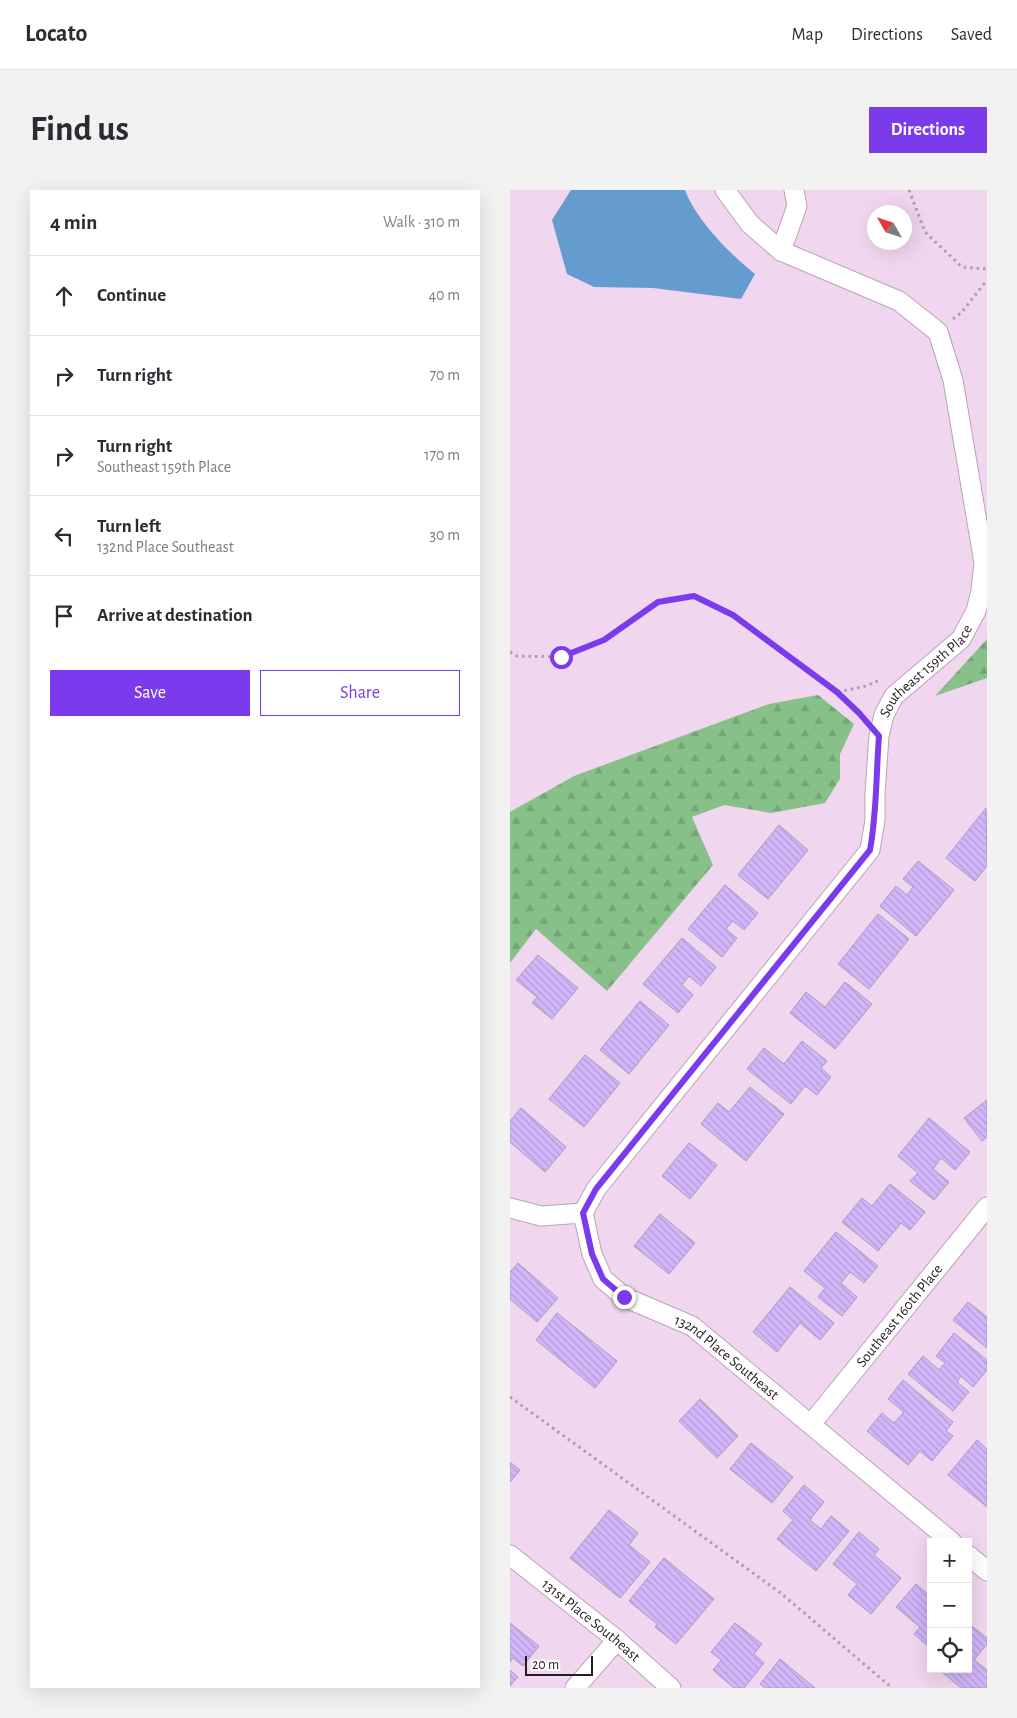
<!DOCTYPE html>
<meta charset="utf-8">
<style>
:root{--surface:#fff;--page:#f2f2f3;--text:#2b2b33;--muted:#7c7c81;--line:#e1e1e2;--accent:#7c3aed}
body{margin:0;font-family:"Alegreya Sans",sans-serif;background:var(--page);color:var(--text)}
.controls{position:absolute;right:15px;bottom:15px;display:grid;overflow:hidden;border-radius:0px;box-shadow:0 5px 20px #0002}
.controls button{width:45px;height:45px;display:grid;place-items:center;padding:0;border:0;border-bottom:1px solid var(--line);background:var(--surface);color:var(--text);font:25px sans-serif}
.compass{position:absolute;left:357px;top:15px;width:45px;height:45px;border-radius:50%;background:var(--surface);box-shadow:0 5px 20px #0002;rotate:309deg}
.scale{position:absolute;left:15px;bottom:12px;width:68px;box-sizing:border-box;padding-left:5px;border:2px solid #251c24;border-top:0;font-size:14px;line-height:18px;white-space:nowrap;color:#251c24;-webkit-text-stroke:4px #fff;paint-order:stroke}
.stop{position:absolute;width:15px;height:15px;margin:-11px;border:4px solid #7c3aed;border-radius:50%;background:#fff}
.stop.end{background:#7c3aed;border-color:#fff;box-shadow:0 1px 5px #0008}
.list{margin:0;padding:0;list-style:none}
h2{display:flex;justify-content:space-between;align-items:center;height:65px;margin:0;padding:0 20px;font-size:21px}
h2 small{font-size:16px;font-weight:400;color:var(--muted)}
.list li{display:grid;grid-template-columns:32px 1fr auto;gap:15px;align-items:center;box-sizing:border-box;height:80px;padding:0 20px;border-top:1px solid var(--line)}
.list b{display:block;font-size:19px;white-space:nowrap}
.list p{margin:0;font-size:16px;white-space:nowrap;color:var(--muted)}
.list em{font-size:16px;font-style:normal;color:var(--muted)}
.actions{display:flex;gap:10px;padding:15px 20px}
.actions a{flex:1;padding:11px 0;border:1px solid var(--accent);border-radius:0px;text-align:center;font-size:18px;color:var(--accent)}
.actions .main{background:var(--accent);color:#fff}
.icon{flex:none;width:28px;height:28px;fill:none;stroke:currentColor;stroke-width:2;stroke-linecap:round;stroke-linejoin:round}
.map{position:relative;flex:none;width:477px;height:1498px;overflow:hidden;border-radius:0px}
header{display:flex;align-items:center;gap:30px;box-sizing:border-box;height:70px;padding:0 25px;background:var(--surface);border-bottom:1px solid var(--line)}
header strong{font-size:24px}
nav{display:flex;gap:28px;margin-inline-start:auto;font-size:18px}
.intro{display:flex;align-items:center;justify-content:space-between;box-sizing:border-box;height:120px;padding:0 30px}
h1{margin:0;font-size:35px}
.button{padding:12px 22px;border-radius:0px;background:var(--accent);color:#fff;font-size:18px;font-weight:700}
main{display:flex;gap:30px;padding:0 30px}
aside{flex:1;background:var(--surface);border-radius:0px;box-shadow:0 5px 20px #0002}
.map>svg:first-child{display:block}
</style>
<header>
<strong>Locato</strong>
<nav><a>Map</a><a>Directions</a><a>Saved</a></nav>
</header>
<div class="intro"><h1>Find us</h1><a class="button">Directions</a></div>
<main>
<aside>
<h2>4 min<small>Walk · 310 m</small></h2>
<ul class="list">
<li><svg class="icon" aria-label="ahead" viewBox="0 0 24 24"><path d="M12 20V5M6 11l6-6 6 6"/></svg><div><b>Continue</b></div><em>40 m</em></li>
<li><svg class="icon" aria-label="right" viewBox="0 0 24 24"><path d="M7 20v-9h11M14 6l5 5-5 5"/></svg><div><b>Turn right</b></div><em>70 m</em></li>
<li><svg class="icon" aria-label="right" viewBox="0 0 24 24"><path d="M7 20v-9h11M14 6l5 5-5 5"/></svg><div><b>Turn right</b><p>Southeast 159th Place</p></div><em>170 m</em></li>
<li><svg class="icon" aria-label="left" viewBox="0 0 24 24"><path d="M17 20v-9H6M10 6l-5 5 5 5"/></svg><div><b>Turn left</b><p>132nd Place Southeast</p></div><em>30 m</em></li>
<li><svg class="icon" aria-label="arrive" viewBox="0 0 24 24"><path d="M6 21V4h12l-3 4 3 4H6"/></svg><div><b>Arrive at destination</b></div></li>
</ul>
<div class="actions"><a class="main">Save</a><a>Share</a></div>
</aside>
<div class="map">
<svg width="477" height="1498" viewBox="0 0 477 1498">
<defs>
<pattern id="forest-firs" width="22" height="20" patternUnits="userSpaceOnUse" patternTransform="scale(1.25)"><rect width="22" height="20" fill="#88c089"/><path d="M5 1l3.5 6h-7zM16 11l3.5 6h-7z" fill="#75a476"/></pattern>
<pattern id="building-back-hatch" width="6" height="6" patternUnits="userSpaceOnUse" patternTransform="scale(1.25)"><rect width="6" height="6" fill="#d1b6fa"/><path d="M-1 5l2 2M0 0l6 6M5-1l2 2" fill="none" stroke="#b39cd6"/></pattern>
</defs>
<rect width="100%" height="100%" fill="#f0d6ee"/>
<g fill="url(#forest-firs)">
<path d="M 477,449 L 477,488 L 425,506 Z"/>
<path d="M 308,505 L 344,534 L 330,564 L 330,589 L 315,613 L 261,623 L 214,615 L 182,627 L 203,675 L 97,801 L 26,739 L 0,773 L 0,622 L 64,586 L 259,514 Z"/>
</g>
<path fill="#649cd0" d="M 61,0 L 175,0 C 186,30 220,64 245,84 L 231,109 L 143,98 L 84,97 L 57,84 L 42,30 Z"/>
<g fill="url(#building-back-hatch)" stroke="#a89eba">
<path d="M 476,618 L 477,676 L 465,691 L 436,668 Z"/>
<path d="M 269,635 L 298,660 L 258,709 L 228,685 Z"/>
<path d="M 408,671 L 444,700 L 406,746 L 370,716 L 386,696 L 397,705 L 403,697 L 393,689 Z"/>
<path d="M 215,695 L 248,723 L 234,740 L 223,731 L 216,739 L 227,748 L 212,767 L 178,739 Z"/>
<path d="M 368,724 L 399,749 L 359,799 L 328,774 Z"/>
<path d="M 172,748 L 206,777 L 191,796 L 179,786 L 172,795 L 183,805 L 168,823 L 133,794 Z"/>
<path d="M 28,765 L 68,798 L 42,829 L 22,813 L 27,807 L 6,790 Z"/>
<path d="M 335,792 L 362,814 L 325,859 L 280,823 L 296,802 L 315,817 Z"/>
<path d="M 130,811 L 159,835 L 119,884 L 90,860 Z"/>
<path d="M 292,851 L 317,871 L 311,878 L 321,887 L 307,905 L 295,896 L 281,914 L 237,879 L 254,858 L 274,874 Z"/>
<path d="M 75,865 L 110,893 L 74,937 L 39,909 Z"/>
<path d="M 240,897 L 274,924 L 236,971 L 191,934 L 208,913 L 219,922 Z"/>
<path d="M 477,910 L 477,947 L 472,951 L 454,928 Z"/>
<path d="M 11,918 L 56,957 L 35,982 L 0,952 L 0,931 Z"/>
<path d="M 419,928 L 460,962 L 445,980 L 431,968 L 423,979 L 439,992 L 424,1010 L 400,991 L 408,983 L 388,966 Z"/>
<path d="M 179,953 L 207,975 L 180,1009 L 152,986 Z"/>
<path d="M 380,994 L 415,1022 L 400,1040 L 391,1033 L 368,1061 L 332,1032 L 352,1008 L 362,1016 Z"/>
<path d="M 150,1024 L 185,1053 L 159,1084 L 124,1056 Z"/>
<path d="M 326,1042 L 368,1076 L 354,1093 L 340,1082 L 331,1093 L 347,1107 L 332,1126 L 308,1107 L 315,1098 L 294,1081 Z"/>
<path d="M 8,1073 L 48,1108 L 27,1132 L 0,1109 L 0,1082 Z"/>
<path d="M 280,1097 L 324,1133 L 310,1150 L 290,1133 L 267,1162 L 243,1142 Z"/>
<path d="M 458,1112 L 477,1127 L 477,1158 L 443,1130 Z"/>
<path d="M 47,1123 L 107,1171 L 85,1198 L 26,1150 Z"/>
<path d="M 444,1143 L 477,1170 L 477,1180 L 463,1197 L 451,1186 L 447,1192 L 459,1202 L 443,1221 L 398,1184 L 413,1166 L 429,1180 L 435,1173 L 426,1166 Z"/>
<path d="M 393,1190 L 443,1232 L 436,1241 L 443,1246 L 422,1271 L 410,1261 L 398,1275 L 357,1241 L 372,1223 L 384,1233 L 394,1222 L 378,1209 Z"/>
<path d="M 190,1209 L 228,1246 L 207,1268 L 169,1231 Z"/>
<path d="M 467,1250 L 477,1259 L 477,1317 L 438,1285 Z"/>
<path d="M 241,1253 L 283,1287 L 262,1313 L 220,1279 Z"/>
<path d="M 0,1272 L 10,1280 L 0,1292 Z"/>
<path d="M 294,1295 L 314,1312 L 300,1330 L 311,1339 L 321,1326 L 339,1341 L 306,1381 L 267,1349 L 283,1330 L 273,1321 Z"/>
<path d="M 99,1320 L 128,1343 L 119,1355 L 140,1372 L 110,1408 L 60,1368 Z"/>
<path d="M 349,1342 L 369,1359 L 364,1365 L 391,1388 L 361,1424 L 338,1405 L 347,1394 L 323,1374 Z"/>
<path d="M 154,1368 L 204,1409 L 166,1454 L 145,1437 L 147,1434 L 119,1411 Z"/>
<path d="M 406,1394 L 421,1407 L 420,1458 L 404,1444 L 410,1437 L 386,1417 Z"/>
<path d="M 0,1433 L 29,1456 L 13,1476 L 3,1468 L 0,1472 Z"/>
<path d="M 225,1433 L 252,1454 L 244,1464 L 254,1473 L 234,1498 L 224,1498 L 203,1480 L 211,1470 L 201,1462 Z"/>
<path d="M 459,1434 L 477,1448 L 477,1454 L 464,1470 L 477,1480 L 477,1498 L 451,1498 L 433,1483 L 436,1479 L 458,1479 Z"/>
<path d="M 270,1469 L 305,1498 L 255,1498 L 250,1494 Z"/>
<path d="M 0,1480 L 8,1487 L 0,1496 Z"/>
</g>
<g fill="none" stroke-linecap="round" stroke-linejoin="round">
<defs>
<g id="minor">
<path d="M 271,61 L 287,16 L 284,0"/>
<path id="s1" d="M 0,1018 L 31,1026 L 73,1023 L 82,1064 L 93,1089 L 114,1107 L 182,1136 L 442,1352"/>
<path id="s2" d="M 73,1023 L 86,999 L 360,660 L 365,630 L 365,603 L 369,546 L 374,525 L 384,506 L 451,449 L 466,421 L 471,401 L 474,373 L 443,190 L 428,142 L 389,111 L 271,61 L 240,34 L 215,0"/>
<path id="s3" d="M 301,1234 L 477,1017"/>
<path id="s4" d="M 0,1365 L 107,1450 L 161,1498"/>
<path d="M 458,1365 L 477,1381"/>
<path d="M 65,1498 L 107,1450"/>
</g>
</defs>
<use href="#minor" stroke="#bba2b9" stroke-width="21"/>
<g stroke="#b09bae" stroke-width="3" stroke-dasharray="2.5 4" stroke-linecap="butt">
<path d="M 399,0 L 415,42 L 452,77 L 477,79"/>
<path d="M 443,129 L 452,122 L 477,90"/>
<path d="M 0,462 L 7,466 L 51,467 L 94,450 L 148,412 L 184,406 L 223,425 L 327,502 L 352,527"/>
<path d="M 328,502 L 356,496 L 370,490"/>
<path d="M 0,1207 L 272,1404 L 382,1498"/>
</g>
<use href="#minor" stroke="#fff" stroke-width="19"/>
</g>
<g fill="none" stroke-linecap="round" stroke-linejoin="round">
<path stroke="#7c3aed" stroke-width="6" d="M 51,467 L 94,450 L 148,412 L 184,406 L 223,425 L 327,502 L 349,523 L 369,546 C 366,584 367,622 360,660 L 86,999 L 73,1023 L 82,1064 L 93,1089 L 114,1107"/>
</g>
<g text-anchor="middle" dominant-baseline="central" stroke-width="5" stroke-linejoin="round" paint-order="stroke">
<g font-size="15" fill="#251c24" stroke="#fff">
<text stroke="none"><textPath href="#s2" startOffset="661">Southeast 159th Place</textPath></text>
<text stroke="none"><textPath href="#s3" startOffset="140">Southeast 160th Place</textPath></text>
<text stroke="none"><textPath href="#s1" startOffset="291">132nd Place Southeast</textPath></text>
<text stroke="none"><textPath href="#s4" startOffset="104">131st Place Southeast</textPath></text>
</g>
</g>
</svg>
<div class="controls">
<button>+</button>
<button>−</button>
<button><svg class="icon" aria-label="locate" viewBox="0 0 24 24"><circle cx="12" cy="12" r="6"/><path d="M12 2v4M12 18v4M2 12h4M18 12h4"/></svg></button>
</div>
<svg class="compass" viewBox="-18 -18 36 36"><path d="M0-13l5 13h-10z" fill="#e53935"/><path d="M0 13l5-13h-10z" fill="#7c7c81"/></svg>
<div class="scale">20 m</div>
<div class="stop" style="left:51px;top:467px"></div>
<div class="stop end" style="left:114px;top:1107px"></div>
</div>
</main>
